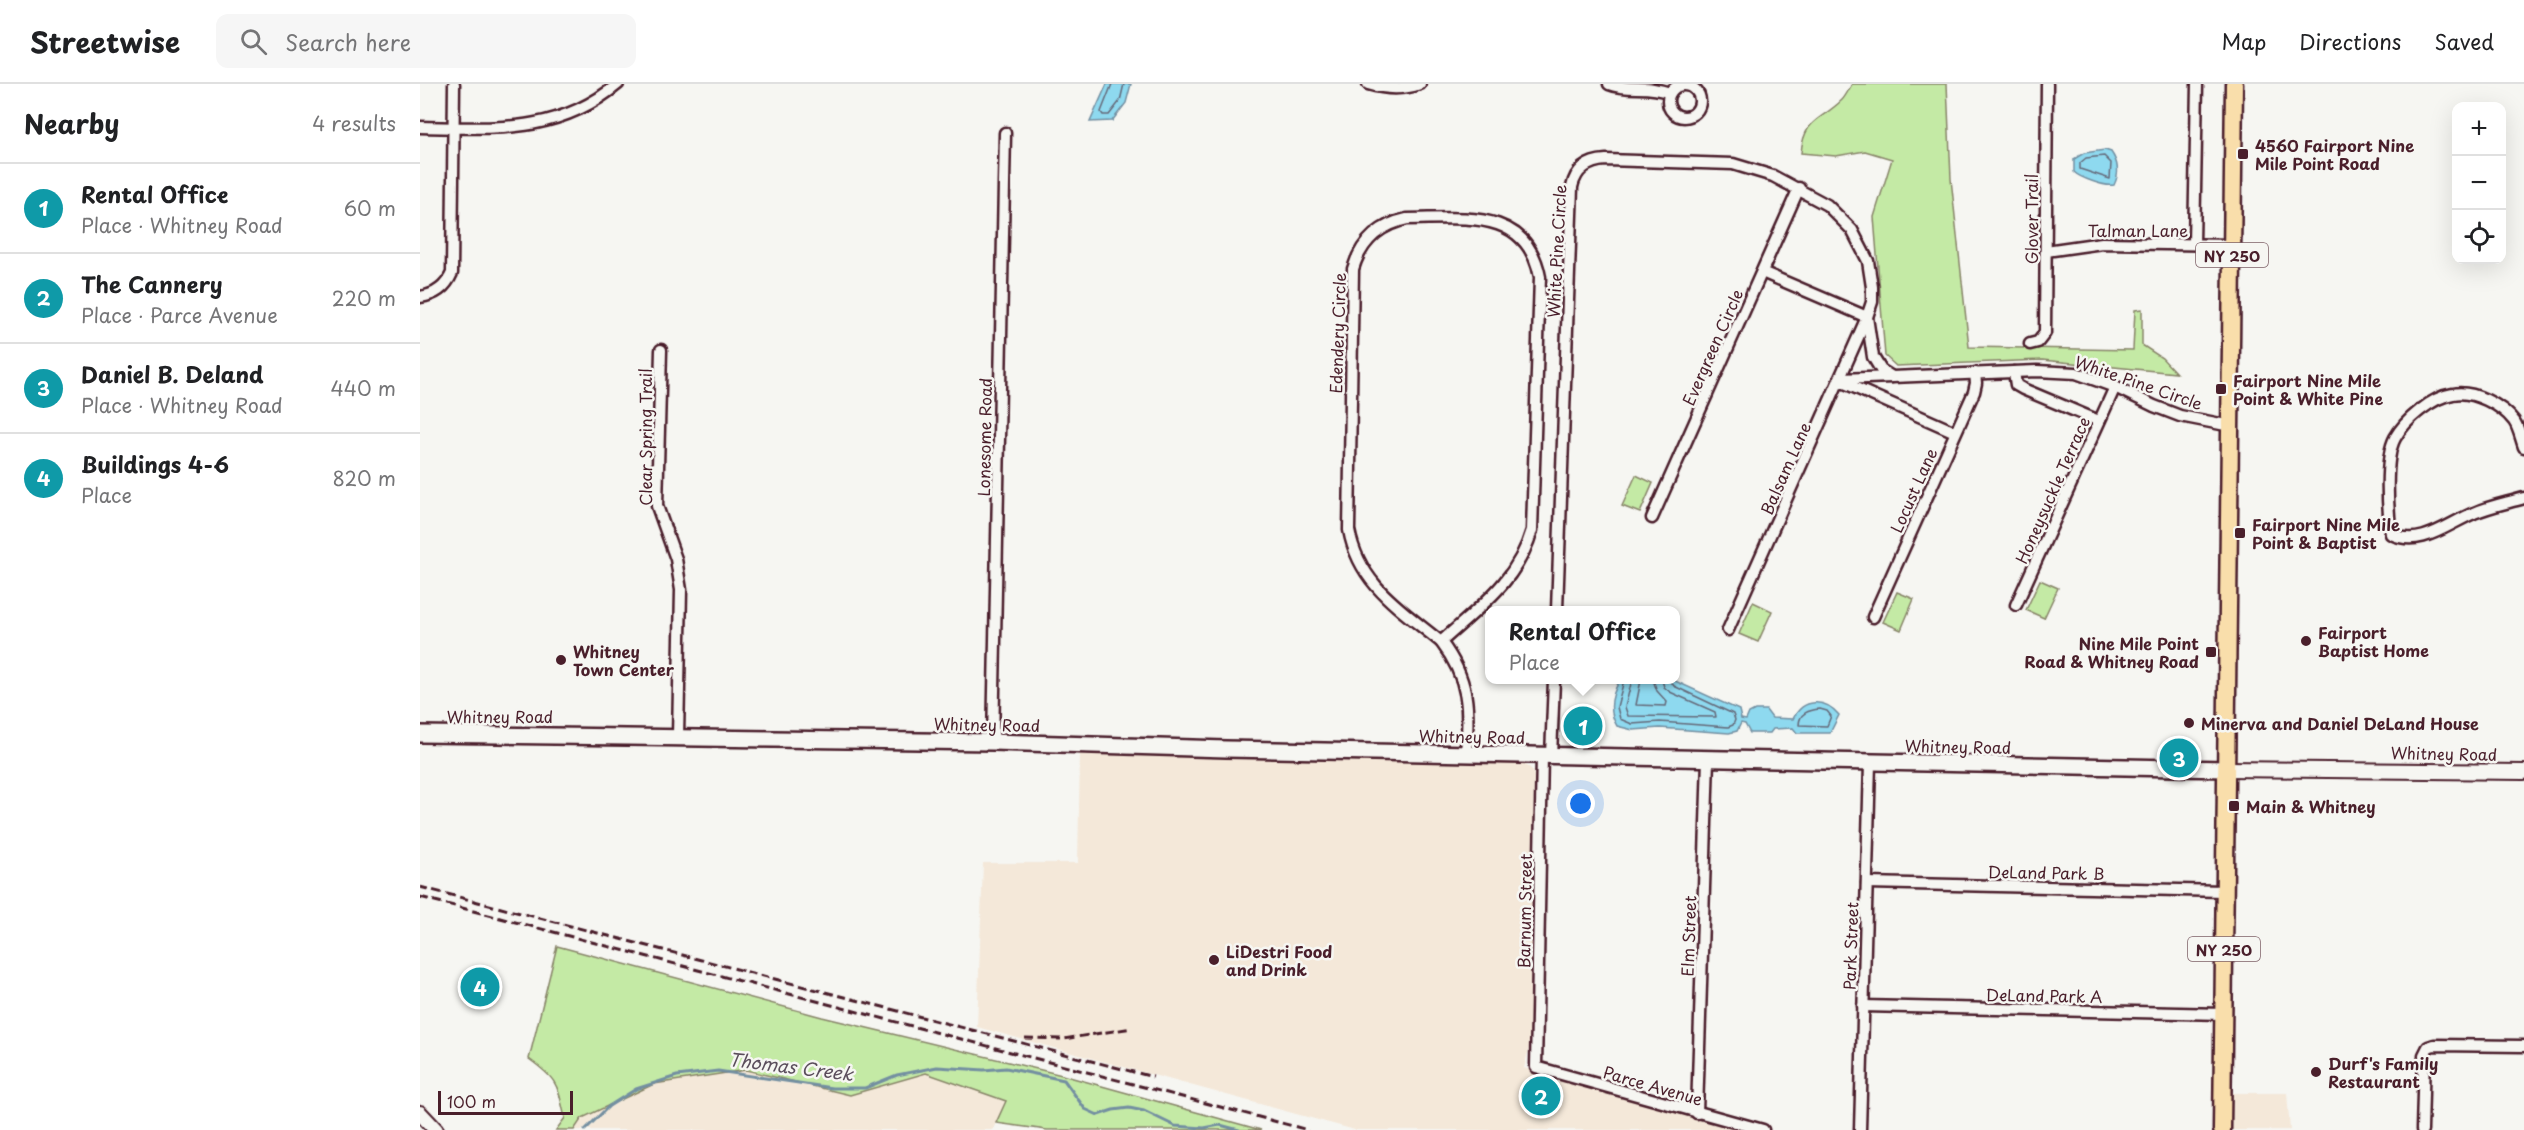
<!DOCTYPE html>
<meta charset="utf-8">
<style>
:root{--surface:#fff;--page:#f6f6f6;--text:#202124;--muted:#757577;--line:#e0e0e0;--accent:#4a1f2b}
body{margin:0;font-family:"Playpen Sans",sans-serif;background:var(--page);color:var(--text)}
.controls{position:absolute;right:18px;top:18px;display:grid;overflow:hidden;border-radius:12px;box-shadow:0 6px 24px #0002}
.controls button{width:54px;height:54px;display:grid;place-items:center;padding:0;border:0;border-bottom:2px solid var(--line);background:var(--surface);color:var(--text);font:30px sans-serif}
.scale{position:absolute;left:18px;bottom:15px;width:135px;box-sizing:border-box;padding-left:6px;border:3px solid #4a1f2b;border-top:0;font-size:16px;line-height:21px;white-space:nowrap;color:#4a1f2b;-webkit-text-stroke:4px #f6f6f2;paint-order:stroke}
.you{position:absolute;left:1161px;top:720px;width:21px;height:21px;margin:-15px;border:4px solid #fff;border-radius:50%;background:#1a73e8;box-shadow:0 0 0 9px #1a73e833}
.badge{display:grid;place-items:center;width:39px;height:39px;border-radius:50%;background:var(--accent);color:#fff;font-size:20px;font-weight:700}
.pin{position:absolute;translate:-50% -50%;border:3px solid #fff;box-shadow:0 2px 6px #0006}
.popup{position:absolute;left:1065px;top:522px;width:195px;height:78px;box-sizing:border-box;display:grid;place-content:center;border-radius:12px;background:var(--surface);filter:drop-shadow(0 2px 4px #0005);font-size:20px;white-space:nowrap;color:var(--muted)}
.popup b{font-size:22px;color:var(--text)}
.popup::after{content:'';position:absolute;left:50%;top:100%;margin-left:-12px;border:12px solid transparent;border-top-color:var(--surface)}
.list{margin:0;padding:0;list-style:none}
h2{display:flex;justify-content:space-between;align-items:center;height:78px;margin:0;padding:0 24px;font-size:26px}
h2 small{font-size:20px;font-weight:400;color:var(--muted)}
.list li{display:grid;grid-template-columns:39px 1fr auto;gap:18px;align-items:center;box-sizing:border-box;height:90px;padding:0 24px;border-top:2px solid var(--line)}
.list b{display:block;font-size:22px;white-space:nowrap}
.list p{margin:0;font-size:20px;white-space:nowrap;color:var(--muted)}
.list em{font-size:20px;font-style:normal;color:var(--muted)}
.icon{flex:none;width:33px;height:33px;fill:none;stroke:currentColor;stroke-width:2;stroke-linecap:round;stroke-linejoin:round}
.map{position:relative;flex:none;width:2104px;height:1046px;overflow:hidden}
header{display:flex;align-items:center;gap:36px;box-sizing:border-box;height:84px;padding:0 30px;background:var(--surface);border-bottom:2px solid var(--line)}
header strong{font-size:28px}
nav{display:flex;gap:33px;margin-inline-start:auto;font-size:21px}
.search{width:420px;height:54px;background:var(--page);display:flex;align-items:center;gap:15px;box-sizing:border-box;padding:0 21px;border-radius:12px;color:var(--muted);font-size:22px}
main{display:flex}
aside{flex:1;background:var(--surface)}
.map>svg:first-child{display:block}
</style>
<header>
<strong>Streetwise</strong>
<div class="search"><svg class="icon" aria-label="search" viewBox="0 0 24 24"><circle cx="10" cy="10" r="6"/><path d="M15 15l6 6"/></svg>Search here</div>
<nav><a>Map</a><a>Directions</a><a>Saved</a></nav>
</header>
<main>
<aside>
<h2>Nearby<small>4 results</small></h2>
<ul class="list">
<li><span class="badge" style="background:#0f9aa8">1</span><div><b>Rental Office</b><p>Place · Whitney Road</p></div><em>60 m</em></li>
<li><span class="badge" style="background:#0f9aa8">2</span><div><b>The Cannery</b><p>Place · Parce Avenue</p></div><em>220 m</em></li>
<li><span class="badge" style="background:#0f9aa8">3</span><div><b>Daniel B. Deland</b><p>Place · Whitney Road</p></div><em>440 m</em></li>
<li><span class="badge" style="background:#0f9aa8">4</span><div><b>Buildings 4-6</b><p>Place</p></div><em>820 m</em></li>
</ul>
</aside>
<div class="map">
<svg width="2104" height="1046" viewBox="0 0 2104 1046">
<rect width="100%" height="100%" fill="#f6f6f2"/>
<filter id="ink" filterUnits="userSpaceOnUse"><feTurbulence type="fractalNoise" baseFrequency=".0167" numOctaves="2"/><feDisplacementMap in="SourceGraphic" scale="12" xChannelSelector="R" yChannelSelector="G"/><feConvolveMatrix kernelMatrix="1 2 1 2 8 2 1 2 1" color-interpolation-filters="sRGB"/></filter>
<g filter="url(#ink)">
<g fill="#f4e8d9">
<path d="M 660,668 L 788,674 L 1103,680 L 1109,683 L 1113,687 L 1114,693 L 1111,956 L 1104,984 L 1328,1046 L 935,1046 L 557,943 L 563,779 L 658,779 Z"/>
<path d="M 327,986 L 430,1011 L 506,989 L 586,1017 L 573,1046 L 154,1046 L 162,1034 L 234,1000 Z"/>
<path d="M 1808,1009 L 1867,1009 L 1870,1046 L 1808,1046 Z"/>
</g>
<g fill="#c4eaa5" stroke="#878468" stroke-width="1.5">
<path d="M 1432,0 L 1527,0 L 1531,95 L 1549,263 L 1713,266 L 1715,226 L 1722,225 L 1722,261 L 1742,274 L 1756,289 L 1622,276 L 1476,282 L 1465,272 L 1454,133 L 1472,75 L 1445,67 L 1416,72 L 1381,69 C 1384,34 1401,37 1422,16 C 1426,12 1429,5 1432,0 Z"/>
<path d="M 1216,391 L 1233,399 L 1220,429 L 1202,422 Z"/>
<path d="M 1620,496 L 1638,504 L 1624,534 L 1606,526 Z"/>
<path d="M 1477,508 L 1494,515 L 1481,546 L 1463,538 Z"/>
<path d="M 1333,518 L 1352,527 L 1338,558 L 1319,550 Z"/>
<path d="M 137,862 L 402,933 L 642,991 L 841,1046 L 627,1046 L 576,1039 L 586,1017 L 506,989 L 430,1011 L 326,986 L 234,1000 L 162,1034 L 154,1046 L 136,1046 L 145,1034 C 137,1000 139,997 109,975 Z"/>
</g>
<g fill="#8ed9ef" stroke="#738fa1" stroke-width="1.5">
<path d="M 687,0 L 711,0 L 706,19 L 692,37 L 670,38 Z"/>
<path d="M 1685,66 L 1691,68 C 1698,78 1700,89 1694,101 C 1685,103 1660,94 1654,88 L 1654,75 L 1664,69 Z"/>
<path d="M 1200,596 L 1253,596 L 1319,626 L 1321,635 L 1326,636 L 1329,629 L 1335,626 L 1346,626 L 1352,634 L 1373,635 C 1383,614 1405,614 1419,631 L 1410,649 L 1377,649 L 1373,644 L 1353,645 L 1350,649 L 1330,649 L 1325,640 L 1321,639 L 1317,647 L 1309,649 L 1240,644 L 1213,646 L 1197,642 C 1188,627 1191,611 1200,596 Z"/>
</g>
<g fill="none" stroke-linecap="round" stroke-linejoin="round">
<g stroke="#656979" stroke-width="1.5">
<path d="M 692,0 L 681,28 L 683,31 L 689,31 L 700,17 L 704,0"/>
<path d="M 1684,72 L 1691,79 L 1690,95 L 1660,85 L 1660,79 L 1666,74 Z"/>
<path d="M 1204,596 L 1197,623 L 1200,635 L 1212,640 L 1240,638 L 1308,643 L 1313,641 L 1315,636 L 1313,630 L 1254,602 L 1250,596"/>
<path d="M 1212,596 L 1205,623 L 1208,632 L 1296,633 L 1295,628 L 1250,608 L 1244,603 L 1242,596"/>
<path d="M 1221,596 L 1216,621 L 1246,622 L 1247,618 L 1237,607 L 1233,596"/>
<path d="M 1400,625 L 1407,627 L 1411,632 L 1407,642 L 1379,641 C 1379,629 1389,626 1400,625 Z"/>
</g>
<path stroke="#738fa1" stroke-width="3" d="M 165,1046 L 189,1022 L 216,1005 L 257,992 L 298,987 L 412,1004 L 445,1004 L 477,991 L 517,983 L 564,986 L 586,984 L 644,996 L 665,1025 L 678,1031 L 693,1026 L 709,1024 L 724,1027 L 755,1042 L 784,1044 L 800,1041 L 819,1046"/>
<defs>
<g id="minor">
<path d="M 948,0 C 965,5 983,6 1000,0"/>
<path d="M 1189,0 C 1209,8 1227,0 1250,9"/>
<circle cx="1264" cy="17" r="16"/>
<path d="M 0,43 C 74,44 137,51 198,0"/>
<path d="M 987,135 C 1041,135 1107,123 1120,193 L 1112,446 C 1097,498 1059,523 1021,558 C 981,525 939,501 929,446 L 933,185 C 941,158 959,141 987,135 Z"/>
<path d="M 1774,160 L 1777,0"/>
<path d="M 1626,167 L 1682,159 L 1812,161"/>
<path d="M 0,213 C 15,211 26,203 32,189 L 34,0"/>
<path d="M 1610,260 L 1618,258 L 1625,249 L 1627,0"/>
<path d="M 241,266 L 237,422 L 256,475 L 261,506 L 258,652"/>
<path d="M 1594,288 L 1596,301 L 1603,305 L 1679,337"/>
<path d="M 1421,295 L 1472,293"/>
<path d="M 1420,297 L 1535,348"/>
<path d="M 2104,363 C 2101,355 2099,344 2094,337 C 2082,321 2053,306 2033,310 C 2012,313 1985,336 1975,354 C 1964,374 1968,428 1971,450 C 2001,464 2027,440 2054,429 C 2070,422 2087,419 2104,414"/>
<path d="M 1232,434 L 1379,104"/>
<path d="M 1596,521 L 1695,303"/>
<path d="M 1137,526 L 1152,103 C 1156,85 1168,77 1186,76 L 1313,80 L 1353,92 L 1407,121 L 1432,146 L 1448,177 L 1452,203 L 1452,218 L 1447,233 L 1453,273 L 1461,286 L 1472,293 L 1617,287 L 1656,289 L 1695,303 L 1734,322 L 1760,332 L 1811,342"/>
<path d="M 1453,533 L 1554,308 L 1556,299 L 1555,289"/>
<path d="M 1308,546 L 1447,233 L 1342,188"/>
<path d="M 1021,558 C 1050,596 1049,624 1046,670"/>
<path d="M 573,658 L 585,49"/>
<path d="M 1122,671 L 1116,983 L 1343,1046"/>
<path d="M 1131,672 L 1134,596"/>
<path d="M 1447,799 L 1804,807"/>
<path d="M 1443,922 L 1803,930"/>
<path d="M 1277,1029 L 1288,675"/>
<path d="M 1440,1046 L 1450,679"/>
<path d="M 2002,1046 L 2004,971 L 2008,963 L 2014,961 L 2104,962"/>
</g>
<g id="tertiary">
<path d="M 1806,685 L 2104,688"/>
<path d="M 0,1029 L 16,1046"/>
</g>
<path id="secondary" d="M 0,650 L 573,658 L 806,665 L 1806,685"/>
<path id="primary" d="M 1802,1046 L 1814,0"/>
</defs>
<use href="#minor" stroke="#4a1f2b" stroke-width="15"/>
<use href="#tertiary" stroke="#4a1f2b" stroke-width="18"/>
<use href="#secondary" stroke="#4a1f2b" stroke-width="20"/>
<use href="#primary" stroke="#4a1f2b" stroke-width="21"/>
<use href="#minor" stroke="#f6f6f2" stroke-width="10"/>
<use href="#tertiary" stroke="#f6f6f2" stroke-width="14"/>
<use href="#secondary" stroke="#f6f6f2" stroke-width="15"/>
<use href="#primary" stroke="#f9deab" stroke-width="16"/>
<g stroke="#4a1f2b" stroke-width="3" stroke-dasharray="9 4.5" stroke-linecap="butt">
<path d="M 0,803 L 733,993"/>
<path d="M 0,813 L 888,1046"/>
<path d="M 605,954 L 644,955 L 712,944"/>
</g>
</g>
</g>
<g fill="#4a1f2b" stroke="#f6f6f2" stroke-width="2">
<rect x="1817" y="64" width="12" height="12" rx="3"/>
<rect x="1795" y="299" width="12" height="12" rx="3"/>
<rect x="1814" y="443" width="12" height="12" rx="3"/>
<circle cx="1886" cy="557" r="6"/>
<rect x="1785" y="562" width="12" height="12" rx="3"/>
<circle cx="141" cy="576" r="6"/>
<circle cx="1769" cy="639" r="6"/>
<rect x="1808" y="716" width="12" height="12" rx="3"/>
<circle cx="794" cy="876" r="6"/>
<circle cx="1896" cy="988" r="6"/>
</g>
<g text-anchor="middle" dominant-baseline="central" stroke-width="5" stroke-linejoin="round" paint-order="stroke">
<g fill="#f6f6f2" stroke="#7e6067" stroke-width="1.5">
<rect x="1776" y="159" width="72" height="24" rx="4.5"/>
<rect x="1768" y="853" width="72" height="24" rx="4.5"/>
</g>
<g font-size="15" font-weight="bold" fill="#4a1f2b">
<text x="1812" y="171">NY 250</text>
<text x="1804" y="865">NY 250</text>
</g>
<g font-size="16" font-weight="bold" fill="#4a1f2b" stroke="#f6f6f2" text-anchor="start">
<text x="1835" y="61">4560 Fairport Nine<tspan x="1835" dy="18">Mile Point Road</tspan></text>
<text x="1813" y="296">Fairport Nine Mile<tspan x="1813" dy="18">Point &amp; White Pine</tspan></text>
<text x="1832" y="440">Fairport Nine Mile<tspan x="1832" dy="18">Point &amp; Baptist</tspan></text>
<text x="1898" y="548">Fairport<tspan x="1898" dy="18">Baptist Home</tspan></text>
<text x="1779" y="559" text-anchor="end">Nine Mile Point<tspan x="1779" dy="18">Road &amp; Whitney Road</tspan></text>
<text x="153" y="567">Whitney<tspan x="153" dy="18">Town Center</tspan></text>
<text x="1781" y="639">Minerva and Daniel DeLand House</text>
<text x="1826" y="722">Main &amp; Whitney</text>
<text x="806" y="867">LiDestri Food<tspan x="806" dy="18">and Drink</tspan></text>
<text x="1908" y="979">Durf's Family<tspan x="1908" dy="18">Restaurant</tspan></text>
</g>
<g font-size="16" fill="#4a1f2b" stroke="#f6f6f2">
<text transform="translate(1611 135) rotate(-90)">Glover Trail</text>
<text x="1718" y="146">Talman Lane</text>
<text transform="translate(1136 167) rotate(-87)">White Pine Circle</text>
<text transform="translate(917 249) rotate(-88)">Edendery Circle</text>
<text transform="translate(1292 263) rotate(-66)">Evergreen Circle</text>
<text transform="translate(1719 298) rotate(19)">White Pine Circle</text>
<text transform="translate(225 353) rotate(-90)">Clear Spring Trail</text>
<text transform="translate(564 353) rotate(-89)">Lonesome Road</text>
<text transform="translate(1365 384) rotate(-66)">Balsam Lane</text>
<text transform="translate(1493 406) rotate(-66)">Locust Lane</text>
<text transform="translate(1632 406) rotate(-66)">Honeysuckle Terrace</text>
<text x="80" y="632">Whitney Road</text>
<text transform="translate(567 640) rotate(1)">Whitney Road</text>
<text transform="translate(1052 652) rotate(1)">Whitney Road</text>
<text transform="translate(1538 662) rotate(1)">Whitney Road</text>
<text transform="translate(2024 669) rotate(1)">Whitney Road</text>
<text transform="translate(1626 788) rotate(1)">DeLand Park B</text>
<text transform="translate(1104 827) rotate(-89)">Barnum Street</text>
<text transform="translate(1268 852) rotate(-88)">Elm Street</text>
<text transform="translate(1430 862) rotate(-88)">Park Street</text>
<text transform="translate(1624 911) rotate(1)">DeLand Park A</text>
<text transform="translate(1233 1001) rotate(16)">Parce Avenue</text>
</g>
<g font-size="18" font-style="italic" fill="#5b4e5c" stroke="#f6f6f2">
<text transform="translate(371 982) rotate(7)">Thomas Creek</text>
</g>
</g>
</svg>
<div class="controls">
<button>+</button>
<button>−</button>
<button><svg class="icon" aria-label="locate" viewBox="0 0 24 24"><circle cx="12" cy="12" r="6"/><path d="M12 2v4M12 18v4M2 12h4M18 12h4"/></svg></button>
</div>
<div class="scale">100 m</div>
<div class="you"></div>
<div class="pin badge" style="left:1163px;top:642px;background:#0f9aa8">1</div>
<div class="popup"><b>Rental Office</b>Place</div>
<div class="pin badge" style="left:1121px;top:1012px;background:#0f9aa8">2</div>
<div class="pin badge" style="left:1759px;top:674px;background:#0f9aa8">3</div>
<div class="pin badge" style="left:60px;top:903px;background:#0f9aa8">4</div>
</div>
</main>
